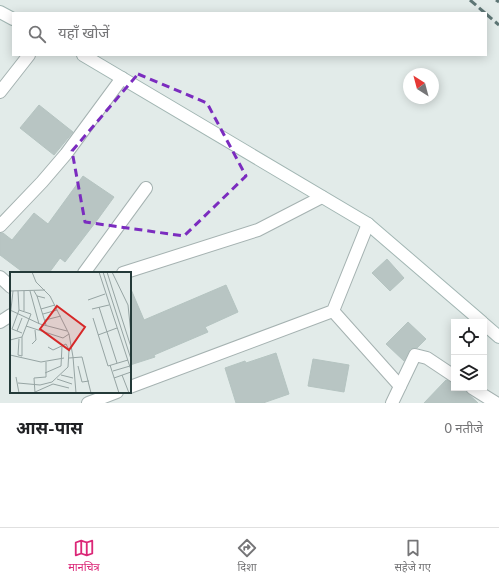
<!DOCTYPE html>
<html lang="hi">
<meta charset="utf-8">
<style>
:root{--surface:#fff;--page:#f2f2f2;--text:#202124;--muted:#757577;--line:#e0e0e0;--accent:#db2777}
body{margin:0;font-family:"Public Sans","Noto Sans Devanagari",sans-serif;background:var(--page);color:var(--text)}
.controls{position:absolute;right:12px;bottom:12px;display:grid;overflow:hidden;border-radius:0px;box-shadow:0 2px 10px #0003}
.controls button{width:36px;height:36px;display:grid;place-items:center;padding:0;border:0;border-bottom:1px solid var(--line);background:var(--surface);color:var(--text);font:20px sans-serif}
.compass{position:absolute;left:403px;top:68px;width:36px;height:36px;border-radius:50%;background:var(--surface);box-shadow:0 2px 10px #0003;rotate:324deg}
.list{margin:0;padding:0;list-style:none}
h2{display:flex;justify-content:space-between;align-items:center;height:52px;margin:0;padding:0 16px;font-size:17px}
h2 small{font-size:13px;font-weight:400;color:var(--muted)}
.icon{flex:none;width:22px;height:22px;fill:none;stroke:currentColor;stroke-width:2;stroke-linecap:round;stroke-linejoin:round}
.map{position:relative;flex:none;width:499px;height:403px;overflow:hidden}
.search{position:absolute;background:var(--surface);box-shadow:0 2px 10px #0003;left:12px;right:12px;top:12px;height:44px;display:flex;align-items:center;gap:10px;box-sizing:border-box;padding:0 14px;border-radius:0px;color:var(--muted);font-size:15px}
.sheet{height:124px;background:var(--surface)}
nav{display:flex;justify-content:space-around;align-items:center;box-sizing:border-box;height:56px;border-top:1px solid var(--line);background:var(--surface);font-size:11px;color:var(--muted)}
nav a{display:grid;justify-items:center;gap:2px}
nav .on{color:var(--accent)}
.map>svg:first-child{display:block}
</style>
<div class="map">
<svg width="499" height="403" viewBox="0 0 499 403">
<rect width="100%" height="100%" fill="#e2ebe9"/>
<g fill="#b8c5c3" stroke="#b5c4c1">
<path d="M 39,105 L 73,132 L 54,155 L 20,128 Z"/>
<path d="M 83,176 L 114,197 L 98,219 L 65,262 L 60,258 L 49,273 L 24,273 L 0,255 L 0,233 L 3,233 L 12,240 L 34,213 L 48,224 Z"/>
<path d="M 387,259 L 404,278 L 390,291 L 372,273 Z"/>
<path d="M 226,285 L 238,312 L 205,327 L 208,332 L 154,355 L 155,357 L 130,365 L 130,287 L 144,320 Z"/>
<path d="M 408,322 L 426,339 L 417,348 L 414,348 L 410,349 L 404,361 L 386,344 Z"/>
<path d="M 276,353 L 289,394 L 263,403 L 236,403 L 225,368 L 245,361 L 246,363 Z"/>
<path d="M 313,359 L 349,365 L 344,392 L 308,386 Z"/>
<path d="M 446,380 L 454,383 L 454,388 L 462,388 L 478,403 L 424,403 Z"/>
</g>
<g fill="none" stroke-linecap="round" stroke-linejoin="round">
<defs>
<g id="street">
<path d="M 0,92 L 29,55"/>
<path d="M 0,226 L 42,182 L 66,154 L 122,78"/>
<path d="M 84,273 L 146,188"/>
<path d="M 123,273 L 258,230 L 322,197"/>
<path d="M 0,277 L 11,287"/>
<path d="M 333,311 L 400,386"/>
<path d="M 0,322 L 11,315"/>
<path d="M 130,387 L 333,311 L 368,224"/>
<path d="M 472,388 L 496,403"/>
<path d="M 88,403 L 117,392"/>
<path d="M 392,403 L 415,355 L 427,358 L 454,376"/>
</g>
<g id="secondary">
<path d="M 0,12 L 13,19"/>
<path d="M 83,55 L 368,224 L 482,322"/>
<path d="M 484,324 L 499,337"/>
</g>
</defs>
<use href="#street" stroke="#a5b2b1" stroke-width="14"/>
<use href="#secondary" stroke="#a2b6b3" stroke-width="14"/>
<use href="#street" stroke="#fff" stroke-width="12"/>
<use href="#secondary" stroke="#fff" stroke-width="12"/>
<g stroke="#5e7675" stroke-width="3" stroke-dasharray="8 4" stroke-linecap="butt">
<path d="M 470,0 L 485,13"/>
<path d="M 496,0 L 499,2"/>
<path d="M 486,14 L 499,25"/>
</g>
</g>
<path fill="none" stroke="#7b2cbf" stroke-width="3" stroke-dasharray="8 5" stroke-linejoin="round" d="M 138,74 L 207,103 L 246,176 L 184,236 L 85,222 L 72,151 Z"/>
<g transform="translate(10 272)">
<rect width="121" height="121" fill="#e2ebe9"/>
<path fill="none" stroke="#96a4a3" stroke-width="1" d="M 22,0 L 26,10 L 40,24 L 59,62 L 63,85 L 66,121M 89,0 L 121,98M 93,0 L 121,87M 97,0 L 121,75M 102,0 L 118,33 L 121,62M 0,19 L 35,18M 8,19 L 9,38 L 2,57 L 12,61M 14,19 L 14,39M 20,19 L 29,52M 24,19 L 27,24 L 35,26M 27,24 L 36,53M 78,28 L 95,22M 89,35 L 107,91M 31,37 L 45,33M 82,37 L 99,33M 0,38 L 30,52 L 57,59M 33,42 L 47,38M 0,46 L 3,19M 83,46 L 98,94 L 118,88M 35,48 L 51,44M 16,54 L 53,66 L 59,62M 7,59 L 12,46M 88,63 L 107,56M 9,67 L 8,83 L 12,84 L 12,65M 0,68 L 12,65 L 21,42 L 9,38M 22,72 L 26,68 L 25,58M 0,83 L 31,90 L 54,86M 59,86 L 72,85 L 81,121M 100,93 L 109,121M 68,94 L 72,110 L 79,109M 103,99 L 120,94M 35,101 L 51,94 L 52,74M 51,103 L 63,106M 112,103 L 119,121M 6,105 L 9,121M 104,106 L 121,100M 47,107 L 62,112M 8,111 L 30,113 L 42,110 L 58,95 L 59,78 L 56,72 L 43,78 L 38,75M 43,112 L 59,116M 25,120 L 43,112M 25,121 L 24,106 L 36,105 L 36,90"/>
<path fill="#d62828" fill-opacity="0.15" stroke="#d62828" stroke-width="2" d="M 47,34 L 75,55 L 59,78 L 30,57 Z"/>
<rect width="121" height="121" fill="none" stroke="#243a39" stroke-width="2"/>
</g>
</svg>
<div class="controls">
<button><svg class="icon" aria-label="locate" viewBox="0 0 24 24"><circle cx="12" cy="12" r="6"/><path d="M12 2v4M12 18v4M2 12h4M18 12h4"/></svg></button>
<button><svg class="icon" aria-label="layers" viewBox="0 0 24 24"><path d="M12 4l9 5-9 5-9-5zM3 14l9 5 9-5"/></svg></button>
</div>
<svg class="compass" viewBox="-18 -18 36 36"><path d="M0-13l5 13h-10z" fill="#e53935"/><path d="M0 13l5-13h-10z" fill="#757577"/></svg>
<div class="search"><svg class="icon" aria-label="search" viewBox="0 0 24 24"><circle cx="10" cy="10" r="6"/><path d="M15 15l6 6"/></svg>यहाँ खोजें</div>
</div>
<section class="sheet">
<h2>आस-पास<small>0 नतीजे</small></h2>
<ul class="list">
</ul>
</section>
<nav>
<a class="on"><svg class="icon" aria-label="map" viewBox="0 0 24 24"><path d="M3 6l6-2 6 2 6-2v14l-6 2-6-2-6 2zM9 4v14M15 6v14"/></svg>मानचित्र</a>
<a><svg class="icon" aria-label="directions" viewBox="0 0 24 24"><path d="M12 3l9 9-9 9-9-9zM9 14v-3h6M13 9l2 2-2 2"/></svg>दिशा</a>
<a><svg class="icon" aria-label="saved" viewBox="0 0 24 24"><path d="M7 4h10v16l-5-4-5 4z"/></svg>सहेजे गए</a>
</nav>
